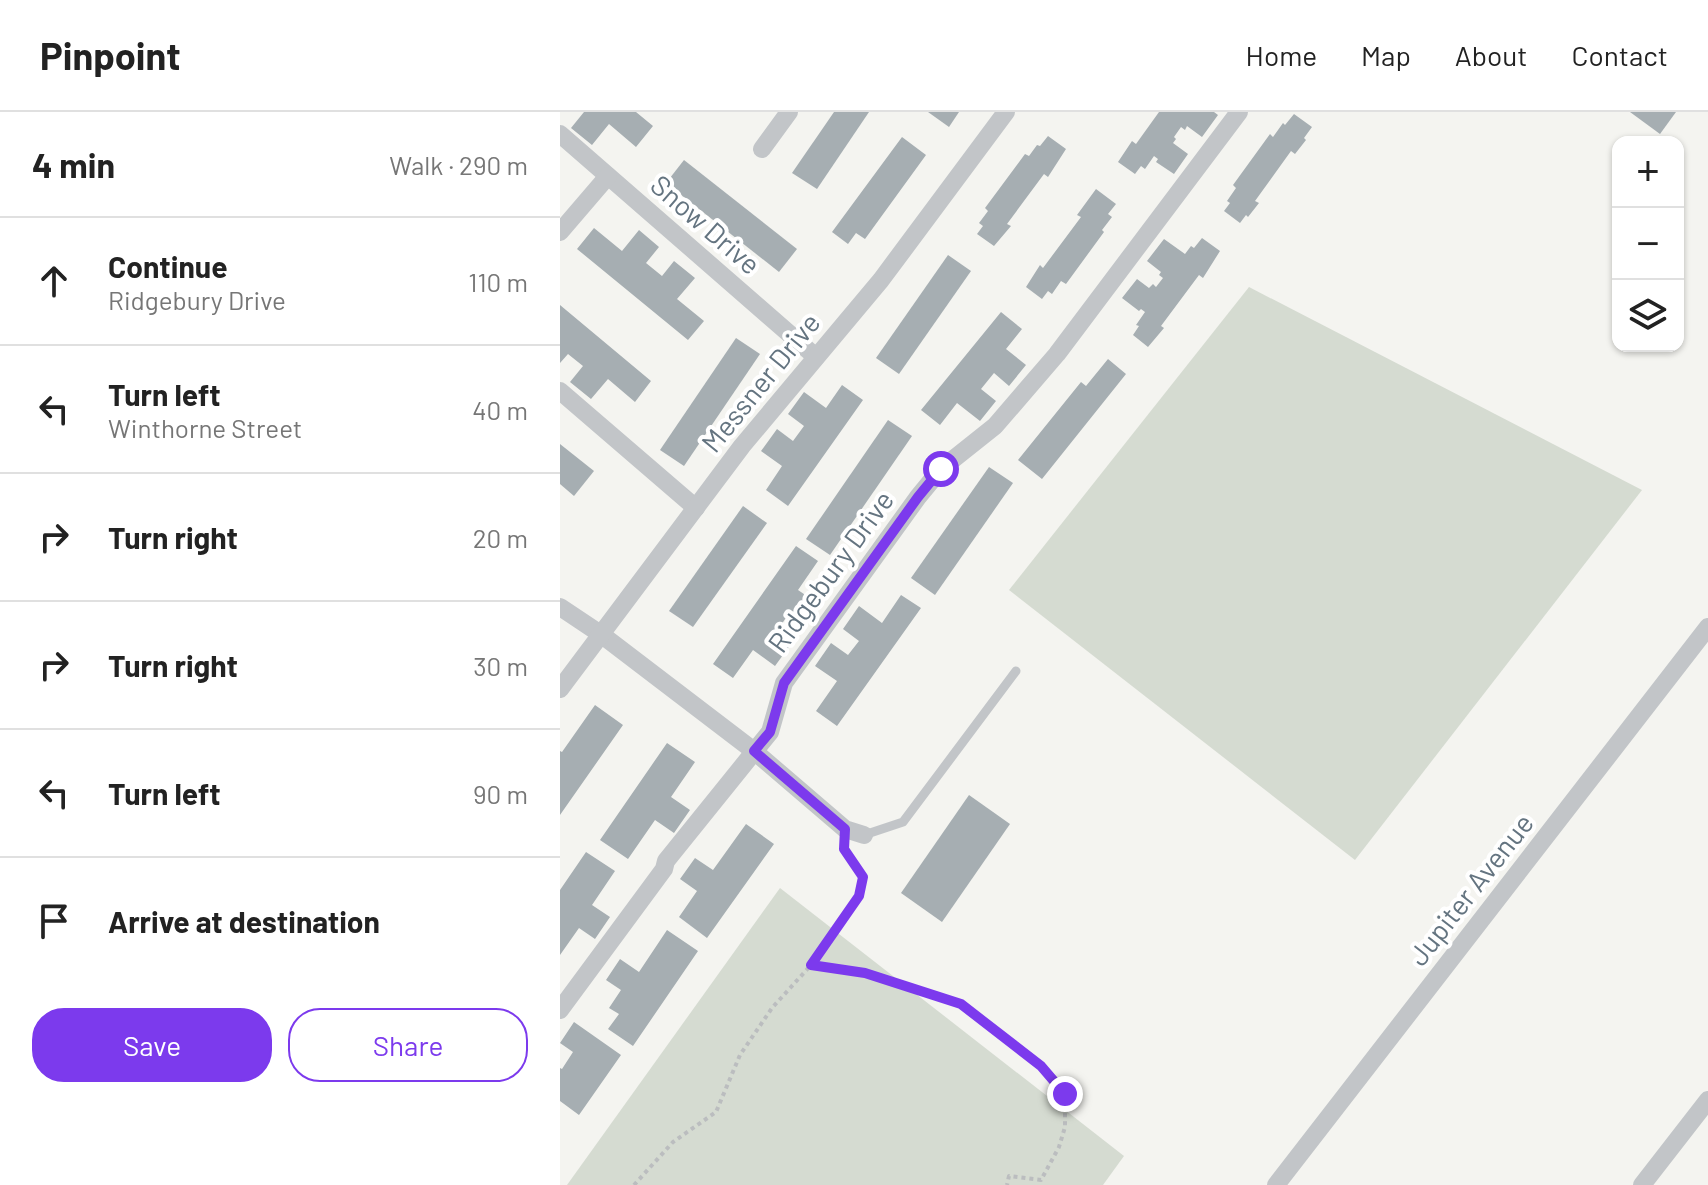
<!DOCTYPE html>
<meta charset="utf-8">
<style>
:root{--surface:#fff;--page:#f6f6f6;--text:#222;--muted:#767676;--line:#e0e0e0;--accent:#7c3aed}
body{margin:0;font-family:Barlow,sans-serif;background:var(--page);color:var(--text)}
.controls{position:absolute;right:24px;top:24px;display:grid;overflow:hidden;border-radius:16px;box-shadow:0 2px 6px #0004}
.controls button{width:72px;height:72px;display:grid;place-items:center;padding:0;border:0;border-bottom:2px solid var(--line);background:var(--surface);color:var(--text);font:40px sans-serif}
.stop{position:absolute;width:24px;height:24px;margin:-18px;border:6px solid #7c3aed;border-radius:50%;background:#fff}
.stop.end{background:#7c3aed;border-color:#fff;box-shadow:0 2px 8px #0008}
.list{margin:0;padding:0;list-style:none}
h2{display:flex;justify-content:space-between;align-items:center;height:104px;margin:0;padding:0 32px;font-size:34px}
h2 small{font-size:26px;font-weight:400;color:var(--muted)}
.list li{display:grid;grid-template-columns:52px 1fr auto;gap:24px;align-items:center;box-sizing:border-box;height:128px;padding:0 32px;border-top:2px solid var(--line)}
.list b{display:block;font-size:30px;white-space:nowrap}
.list p{margin:0;font-size:26px;white-space:nowrap;color:var(--muted)}
.list em{font-size:26px;font-style:normal;color:var(--muted)}
.actions{display:flex;gap:16px;padding:24px 32px}
.actions a{flex:1;padding:18px 0;border:2px solid var(--accent);border-radius:32px;text-align:center;font-size:28px;color:var(--accent)}
.actions .main{background:var(--accent);color:#fff}
.icon{flex:none;width:44px;height:44px;fill:none;stroke:currentColor;stroke-width:2;stroke-linecap:round;stroke-linejoin:round}
.map{position:relative;flex:none;width:1148px;height:1073px;overflow:hidden}
header{display:flex;align-items:center;gap:48px;box-sizing:border-box;height:112px;padding:0 40px;background:var(--surface);border-bottom:2px solid var(--line)}
header strong{font-size:38px}
nav{display:flex;gap:44px;margin-inline-start:auto;font-size:28px}
main{display:flex}
aside{flex:1;background:var(--surface)}
.map>svg:first-child{display:block}
</style>
<header>
<strong>Pinpoint</strong>
<nav><a>Home</a><a>Map</a><a>About</a><a>Contact</a></nav>
</header>
<main>
<aside>
<h2>4 min<small>Walk · 290 m</small></h2>
<ul class="list">
<li><svg class="icon" aria-label="ahead" viewBox="0 0 24 24"><path d="M12 20V5M6 11l6-6 6 6"/></svg><div><b>Continue</b><p>Ridgebury Drive</p></div><em>110 m</em></li>
<li><svg class="icon" aria-label="left" viewBox="0 0 24 24"><path d="M17 20v-9H6M10 6l-5 5 5 5"/></svg><div><b>Turn left</b><p>Winthorne Street</p></div><em>40 m</em></li>
<li><svg class="icon" aria-label="right" viewBox="0 0 24 24"><path d="M7 20v-9h11M14 6l5 5-5 5"/></svg><div><b>Turn right</b></div><em>20 m</em></li>
<li><svg class="icon" aria-label="right" viewBox="0 0 24 24"><path d="M7 20v-9h11M14 6l5 5-5 5"/></svg><div><b>Turn right</b></div><em>30 m</em></li>
<li><svg class="icon" aria-label="left" viewBox="0 0 24 24"><path d="M17 20v-9H6M10 6l-5 5 5 5"/></svg><div><b>Turn left</b></div><em>90 m</em></li>
<li><svg class="icon" aria-label="arrive" viewBox="0 0 24 24"><path d="M6 21V4h12l-3 4 3 4H6"/></svg><div><b>Arrive at destination</b></div></li>
</ul>
<div class="actions"><a class="main">Save</a><a>Share</a></div>
</aside>
<div class="map">
<svg width="1148" height="1073" viewBox="0 0 1148 1073">
<rect width="100%" height="100%" fill="#f4f4f0"/>
<g fill="#d5dbd1">
<path d="M 689,175 L 1082,378 L 795,748 L 449,478 Z"/>
<path d="M 220,776 L 564,1044 L 543,1073 L 7,1073 Z"/>
</g>
<g fill="#a6aeb2">
<path d="M 24,0 L 76,0 L 93,14 L 76,35 L 49,12 L 32,33 L 11,16 Z"/>
<path d="M 274,0 L 309,0 L 257,77 L 232,61 Z"/>
<path d="M 368,0 L 399,0 L 389,15 Z"/>
<path d="M 599,0 L 654,0 L 658,3 L 642,25 L 627,14 L 625,18 L 621,15 L 614,25 L 616,27 L 613,31 L 628,42 L 614,62 L 596,50 L 598,47 L 594,44 L 585,57 L 581,54 L 575,62 L 558,50 L 572,29 L 576,32 Z"/>
<path d="M 1070,0 L 1116,0 L 1100,22 Z"/>
<path d="M 734,2 L 752,15 L 744,26 L 746,28 L 735,42 L 731,39 L 695,89 L 699,91 L 688,105 L 686,103 L 680,111 L 664,99 L 670,91 L 667,89 L 676,76 L 673,73 L 710,22 L 713,25 L 723,11 L 725,13 Z"/>
<path d="M 488,24 L 506,37 L 488,65 L 484,62 L 447,112 L 451,114 L 434,134 L 417,122 L 423,114 L 419,111 L 428,99 L 425,96 L 465,42 L 469,44 L 477,33 L 480,34 Z"/>
<path d="M 342,25 L 366,43 L 305,127 L 296,121 L 288,132 L 272,120 Z"/>
<path d="M 124,48 L 237,137 L 219,160 L 106,71 Z"/>
<path d="M 536,77 L 556,92 L 548,102 L 552,105 L 542,118 L 544,120 L 506,172 L 501,169 L 492,182 L 488,179 L 482,187 L 466,175 L 480,153 L 483,156 L 521,105 L 517,103 Z"/>
<path d="M 34,116 L 62,139 L 79,118 L 99,135 L 86,151 L 102,164 L 114,149 L 135,166 L 117,187 L 144,209 L 128,228 L 17,137 Z"/>
<path d="M 642,126 L 660,139 L 643,166 L 639,163 L 601,214 L 604,216 L 588,235 L 573,223 L 579,214 L 576,213 L 585,200 L 581,197 L 579,199 L 562,186 L 577,167 L 589,176 L 593,172 L 596,175 L 603,166 L 599,163 L 601,160 L 587,149 L 604,127 L 625,142 L 631,134 L 634,136 Z"/>
<path d="M 388,143 L 411,159 L 339,262 L 316,246 Z"/>
<path d="M 0,193 L 91,269 L 75,290 L 48,267 L 31,287 L 10,270 L 23,254 L 8,242 L 0,251 Z"/>
<path d="M 441,200 L 462,217 L 446,237 L 466,253 L 449,274 L 434,261 L 421,277 L 436,289 L 420,309 L 397,291 L 380,313 L 361,298 Z"/>
<path d="M 176,226 L 200,242 L 124,354 L 100,338 Z"/>
<path d="M 548,247 L 566,262 L 482,367 L 458,348 L 521,270 L 526,274 Z"/>
<path d="M 282,273 L 303,288 L 228,394 L 206,378 L 222,354 L 201,339 L 217,317 L 233,329 L 244,314 L 228,302 L 244,280 L 266,296 Z"/>
<path d="M 328,308 L 352,324 L 270,443 L 246,427 Z"/>
<path d="M 0,332 L 34,359 L 14,384 L 0,372 Z"/>
<path d="M 429,355 L 453,371 L 375,483 L 351,466 Z"/>
<path d="M 183,394 L 207,411 L 133,515 L 109,499 Z"/>
<path d="M 236,434 L 258,449 L 238,478 L 260,493 L 244,516 L 227,504 L 216,521 L 231,532 L 215,554 L 193,538 L 173,566 L 153,552 Z"/>
<path d="M 341,483 L 361,496 L 277,614 L 256,599 L 277,569 L 255,554 L 271,531 L 288,543 L 299,529 L 283,517 L 299,494 L 322,511 Z"/>
<path d="M 35,593 L 63,613 L 0,703 L 0,639 L 2,640 Z"/>
<path d="M 107,631 L 135,650 L 111,685 L 130,698 L 114,721 L 95,708 L 68,747 L 40,728 Z"/>
<path d="M 409,683 L 450,712 L 382,810 L 341,781 Z"/>
<path d="M 186,712 L 214,732 L 147,826 L 119,805 L 137,779 L 120,767 L 135,746 L 153,758 Z"/>
<path d="M 26,740 L 55,759 L 32,793 L 50,805 L 35,827 L 19,816 L 0,843 L 0,778 Z"/>
<path d="M 107,818 L 138,839 L 73,934 L 48,917 L 59,902 L 49,896 L 61,878 L 46,868 L 60,847 L 79,860 Z"/>
<path d="M 14,910 L 61,943 L 19,1003 L 0,989 L 0,956 L 2,957 L 13,940 L 0,931 Z"/>
</g>
<g fill="none" stroke-linecap="round" stroke-linejoin="round">
<g stroke="#bbbdbf" stroke-width="4" stroke-dasharray="4 4" stroke-linecap="butt">
<path d="M 251,853 L 299,784 L 303,765 L 284,736"/>
<path d="M 74,1073 L 113,1030 L 156,1000 L 180,943 L 212,896 L 251,853 L 305,861 L 401,892 L 481,954 L 505,982 L 505,1015 L 499,1035 L 481,1068 L 449,1064 L 447,1073"/>
</g>
<path stroke="#c2c5c8" stroke-width="9" d="M 304,723 L 343,710 L 456,559"/>
<g stroke="#c2c5c8" stroke-width="18">
<path d="M 0,22 L 256,245"/>
<path d="M 202,37 L 229,0"/>
<path d="M 0,120 L 48,64"/>
<path d="M 0,279 L 136,396"/>
<path d="M 0,495 L 42,523 L 194,639 L 285,717 L 304,723"/>
<path d="M 0,577 L 182,334 L 321,168 L 446,0"/>
<path d="M 0,898 L 104,757 L 106,749 L 210,620 L 224,571 L 358,385 L 381,357 L 435,314 L 497,242 L 679,0"/>
<path d="M 716,1073 L 1148,515"/>
<path d="M 1082,1073 L 1148,988"/>
</g>
</g>
<g fill="none" stroke-linecap="round" stroke-linejoin="round">
<path stroke="#7c3aed" stroke-width="10" d="M 381,357 L 358,385 L 224,571 L 210,620 L 194,639 L 285,717 L 284,737 L 303,765 L 299,784 L 251,853 L 305,861 L 401,892 L 481,954 L 505,982"/>
</g>
<g text-anchor="middle" dominant-baseline="central" stroke-width="8" stroke-linejoin="round" paint-order="stroke">
<g font-size="28" fill="#647480" stroke="#fff">
<text transform="translate(146 112) rotate(41)">Snow Drive</text>
<text transform="translate(200 270) rotate(-51)">Messner Drive</text>
<text transform="translate(270 459) rotate(-54)">Ridgebury Drive</text>
<text transform="translate(910 777) rotate(-52)">Jupiter Avenue</text>
</g>
</g>
</svg>
<div class="controls">
<button>+</button>
<button>−</button>
<button><svg class="icon" aria-label="layers" viewBox="0 0 24 24"><path d="M12 4l9 5-9 5-9-5zM3 14l9 5 9-5"/></svg></button>
</div>
<div class="stop" style="left:381px;top:357px"></div>
<div class="stop end" style="left:505px;top:982px"></div>
</div>
</main>
